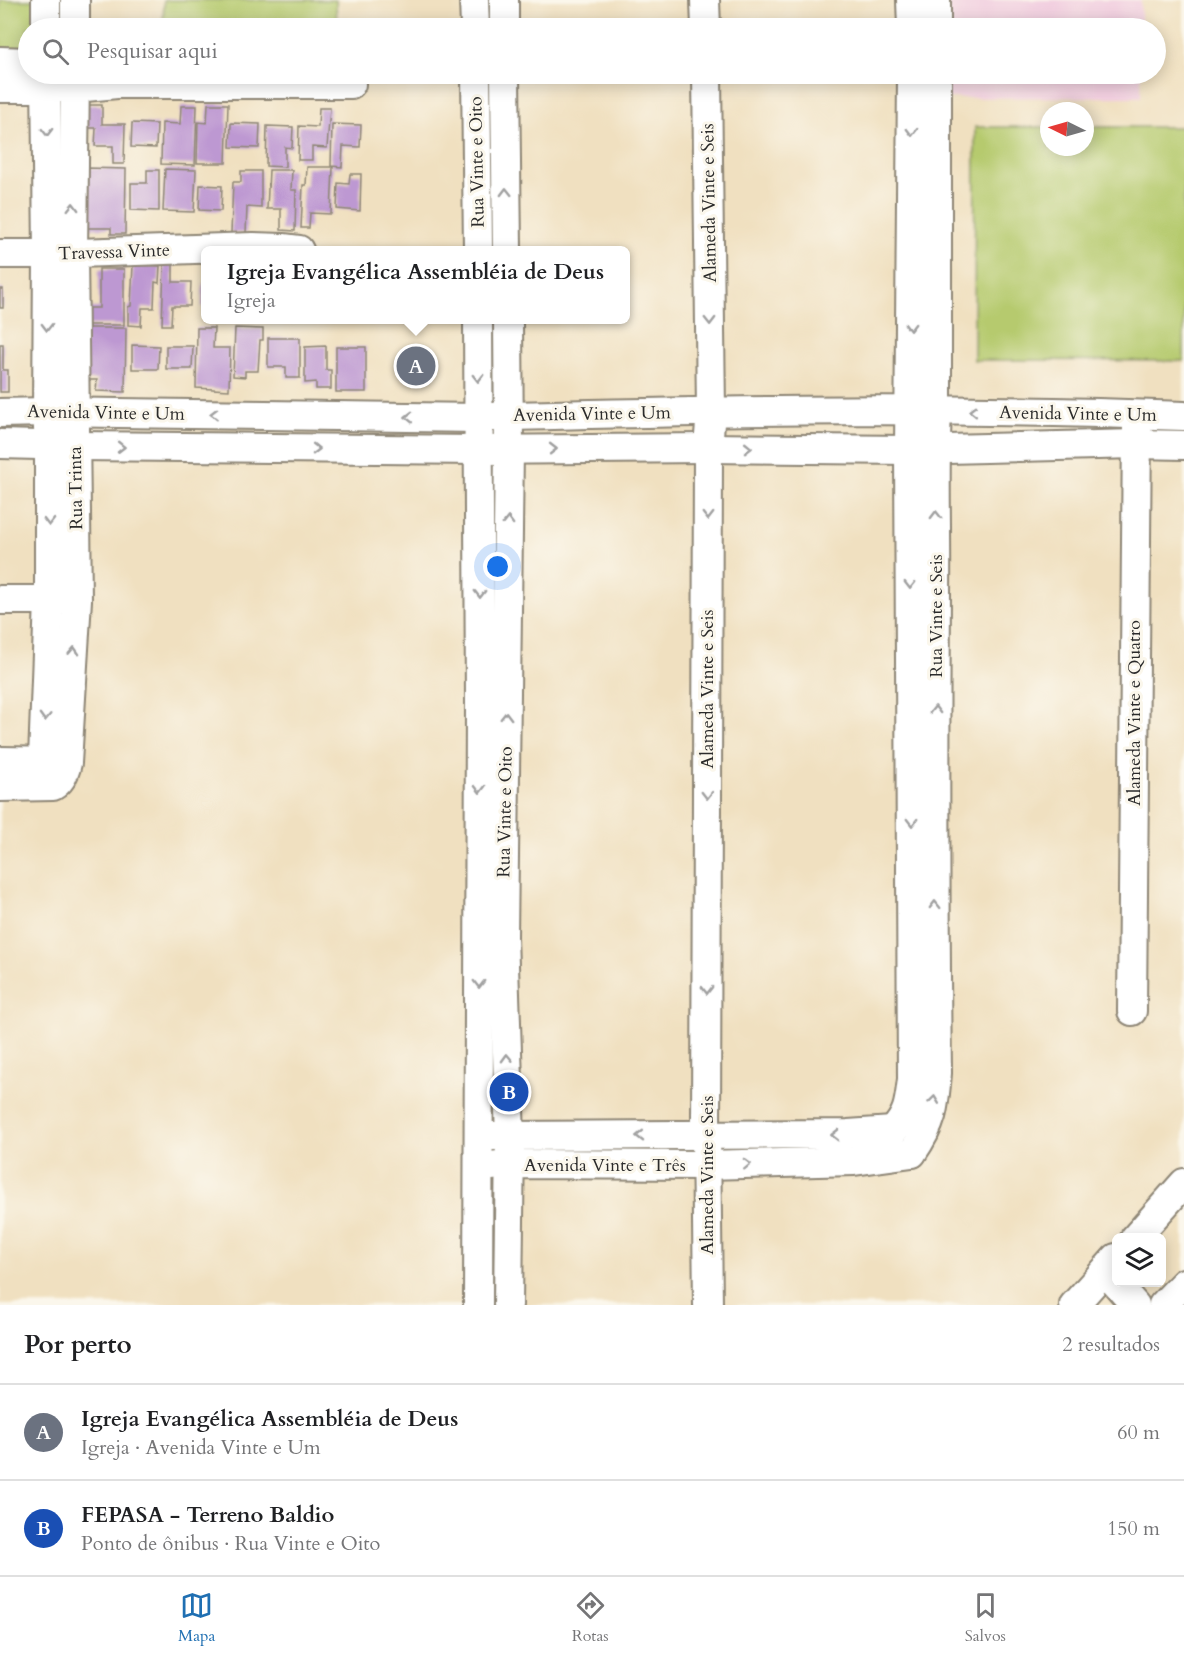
<!DOCTYPE html>
<html lang="pt">
<meta charset="utf-8">
<style>
:root{--surface:#fff;--page:#f2f2f2;--text:#202124;--muted:#757577;--line:#e0e0e0;--accent:#1f6fb2}
body{margin:0;font-family:Cardo,serif;background:var(--page);color:var(--text)}
.controls{position:absolute;right:18px;bottom:18px;display:grid;overflow:hidden;border-radius:9px;box-shadow:0 3px 15px #0003}
.controls button{width:54px;height:54px;display:grid;place-items:center;padding:0;border:0;border-bottom:2px solid var(--line);background:var(--surface);color:var(--text);font:30px sans-serif}
.compass{position:absolute;left:1040px;top:102px;width:54px;height:54px;border-radius:50%;background:var(--surface);box-shadow:0 3px 15px #0003;rotate:275deg}
.you{position:absolute;left:498px;top:567px;width:21px;height:21px;margin:-15px;border:4px solid #fff;border-radius:50%;background:#1a73e8;box-shadow:0 0 0 9px #1a73e833}
.badge{display:grid;place-items:center;width:39px;height:39px;border-radius:50%;background:var(--accent);color:#fff;font-size:20px;font-weight:700}
.pin{position:absolute;translate:-50% -50%;border:3px solid #fff;box-shadow:0 2px 6px #0006}
.popup{position:absolute;left:201px;top:246px;width:429px;height:78px;box-sizing:border-box;display:grid;place-content:center;border-radius:9px;background:var(--surface);filter:drop-shadow(0 2px 4px #0005);font-size:20px;white-space:nowrap;color:var(--muted)}
.popup b{font-size:22px;color:var(--text)}
.popup::after{content:'';position:absolute;left:50%;top:100%;margin-left:-12px;border:12px solid transparent;border-top-color:var(--surface)}
.list{margin:0;padding:0;list-style:none}
h2{display:flex;justify-content:space-between;align-items:center;height:78px;margin:0;padding:0 24px;font-size:26px}
h2 small{font-size:20px;font-weight:400;color:var(--muted)}
.list li{display:grid;grid-template-columns:39px 1fr auto;gap:18px;align-items:center;box-sizing:border-box;height:96px;padding:0 24px;border-top:2px solid var(--line)}
.list b{display:block;font-size:22px;white-space:nowrap}
.list p{margin:0;font-size:20px;white-space:nowrap;color:var(--muted)}
.list em{font-size:20px;font-style:normal;color:var(--muted)}
.icon{flex:none;width:33px;height:33px;fill:none;stroke:currentColor;stroke-width:2;stroke-linecap:round;stroke-linejoin:round}
.map{position:relative;flex:none;width:1184px;height:1305px;overflow:hidden}
.search{position:absolute;background:var(--surface);box-shadow:0 3px 15px #0003;left:18px;right:18px;top:18px;height:66px;display:flex;align-items:center;gap:15px;box-sizing:border-box;padding:0 21px;border-radius:33px;color:var(--muted);font-size:22px}
.sheet{height:270px;background:var(--surface)}
nav{display:flex;justify-content:space-around;align-items:center;box-sizing:border-box;height:84px;border-top:2px solid var(--line);background:var(--surface);font-size:16px;color:var(--muted)}
nav a{display:grid;justify-items:center;gap:3px}
nav .on{color:var(--accent)}
.map>svg:first-child{display:block}
</style>
<div class="map">
<svg width="1184" height="1305" viewBox="0 0 1184 1305">
<rect width="100%" height="100%" fill="#fbf7ec"/>
<filter id="ink" filterUnits="userSpaceOnUse"><feTurbulence type="fractalNoise" baseFrequency=".0167" numOctaves="2"/><feDisplacementMap in="SourceGraphic" scale="12" xChannelSelector="R" yChannelSelector="G"/><feConvolveMatrix kernelMatrix="1 2 1 2 8 2 1 2 1" color-interpolation-filters="sRGB"/></filter>
<filter id="wash" filterUnits="userSpaceOnUse"><feTurbulence type="fractalNoise" baseFrequency=".008" numOctaves="4" result="noise"/><feDisplacementMap in="SourceGraphic" scale="24" xChannelSelector="R" yChannelSelector="G"/><feGaussianBlur stdDeviation="1.35" result="paint"/><feColorMatrix in="noise" values="0 0 0 0 0 0 0 0 0 0 0 0 0 0 0 0 0 1.4 0 .05"/><feComposite in="paint" operator="in"/></filter>
<g filter="url(#wash)">
<rect width="100%" height="100%" fill="#f0e0c0"/>
<g fill="#f2cfe0">
<rect x="944" y="0" width="197" height="28"/>
<path d="M 944,74 L 1141,74 L 1141,97 L 944,98 Z"/>
</g>
<g fill="#b6ca6e" stroke="#707a4c" stroke-width="1.5">
<path d="M 0,0 L 45,0 L 45,28 L 28,28 L 28,61 L 0,61 Z"/>
<path d="M 164,0 L 336,0 L 337,28 L 163,28 Z"/>
<path d="M 975,127 L 1049,127 L 1049,147 L 1085,147 L 1085,127 L 1184,127 L 1184,361 L 974,360 Z"/>
</g>
<g id="blocks">
<g fill="#bd98d2">
<path d="M 208,104 L 228,104 L 226,163 L 197,163 L 198,122 L 207,123 Z"/>
<path d="M 83,105 L 102,105 L 102,124 L 125,124 L 124,164 L 113,164 L 113,146 L 95,146 L 96,128 L 82,128 Z"/>
<path d="M 181,106 L 197,106 L 195,165 L 161,164 L 162,123 L 180,124 Z"/>
<path d="M 319,108 L 330,108 L 327,148 L 312,147 L 312,160 L 298,160 L 299,126 L 318,127 Z"/>
<path d="M 132,123 L 157,124 L 156,148 L 131,147 Z"/>
<path d="M 231,123 L 260,124 L 259,148 L 230,147 Z"/>
<path d="M 332,124 L 361,125 L 360,147 L 343,146 L 342,167 L 331,166 Z"/>
<path d="M 267,126 L 293,127 L 292,148 L 285,147 L 285,167 L 266,166 Z"/>
<path d="M 307,167 L 333,167 L 331,214 L 310,213 L 309,228 L 301,228 L 303,185 L 306,185 Z"/>
<path d="M 86,168 L 126,169 L 125,234 L 111,234 L 111,228 L 85,228 Z"/>
<path d="M 165,169 L 196,170 L 194,212 L 163,211 Z"/>
<path d="M 147,170 L 159,170 L 159,211 L 131,210 L 131,183 L 147,183 Z"/>
<path d="M 269,170 L 292,170 L 291,190 L 296,190 L 295,231 L 281,230 L 281,209 L 267,209 Z"/>
<path d="M 241,171 L 261,171 L 261,208 L 247,207 L 246,233 L 231,233 L 233,182 L 241,182 Z"/>
<path d="M 350,174 L 361,174 L 360,211 L 337,209 L 338,183 L 349,184 Z"/>
<path d="M 200,185 L 222,186 L 221,211 L 199,210 Z"/>
<path d="M 164,264 L 173,264 L 173,282 L 191,282 L 190,306 L 172,306 L 171,325 L 162,325 Z"/>
<path d="M 133,265 L 160,266 L 159,283 L 155,282 L 154,308 L 142,308 L 141,326 L 128,325 L 128,307 L 131,306 Z"/>
<path d="M 99,269 L 124,269 L 124,325 L 87,325 L 86,308 L 99,308 Z"/>
<path d="M 203,283 L 206,284 L 206,307 L 202,307 Z"/>
<rect x="0" y="289" width="3" height="19"/>
<path d="M 85,328 L 126,328 L 125,392 L 96,391 L 97,380 L 85,380 Z"/>
<path d="M 197,328 L 214,328 L 213,348 L 230,348 L 229,390 L 196,388 Z"/>
<path d="M 235,328 L 263,329 L 263,340 L 260,340 L 258,371 L 245,371 L 245,377 L 233,376 Z"/>
<path d="M 268,338 L 300,338 L 300,378 L 286,378 L 286,367 L 268,367 Z"/>
<path d="M 0,344 L 3,344 L 3,370 L 8,370 L 8,392 L 0,392 Z"/>
<path d="M 132,345 L 159,346 L 158,369 L 132,369 Z"/>
<path d="M 166,346 L 193,346 L 192,369 L 166,369 Z"/>
<path d="M 326,346 L 326,370 L 331,370 L 331,389 L 316,389 L 316,382 L 305,383 L 305,347 Z"/>
<rect x="336" y="347" width="30" height="45"/>
</g>
</g>
</g>
<g filter="url(#ink)">
<use href="#blocks" fill-opacity="0" stroke="#8e8676" stroke-width="1.5"/>
<g fill="none" stroke-linecap="round" stroke-linejoin="round">
<defs>
<g id="minor">
<path d="M 75,0 L 75,28"/>
<path d="M 474,0 L 475,28"/>
<path d="M 504,0 L 504,28"/>
<path d="M 705,0 L 706,28"/>
<path d="M 911,0 L 912,28"/>
<path d="M 936,0 L 936,28"/>
<path d="M 46,28 L 46,0"/>
<path d="M 0,61 L 28,62"/>
<path d="M 476,74 L 478,250"/>
<path d="M 505,74 L 507,250"/>
<path d="M 707,74 L 711,411 L 708,448 L 706,1135 L 708,1305"/>
<path d="M 0,88 L 75,88 L 117,84 L 351,84"/>
<path d="M 0,254 L 48,254 L 253,247 L 283,248 L 299,250"/>
<path d="M 478,320 L 480,703 L 478,1305"/>
<path d="M 0,413 L 47,412 L 478,418 L 509,416 C 734,410 959,407 1184,416"/>
<path d="M 0,444 L 76,446 L 480,450 L 708,448 L 909,450 L 1136,444 L 1184,445"/>
<path d="M 0,600 L 66,600"/>
<path d="M 0,761 L 62,762"/>
<path d="M 42,786 L 49,600 L 49,445 L 47,412 L 48,254 L 46,74"/>
<path d="M 0,787 L 53,786 C 62,781 65,772 67,763 L 77,600 L 73,253 L 75,74"/>
<path d="M 1132,1011 L 1137,425"/>
<path d="M 893,1131 C 909,1114 909,1102 912,1079 L 909,450 L 912,74"/>
<path d="M 491,1136 L 848,1134 L 893,1131"/>
<path d="M 912,1153 C 933,1123 934,1109 937,1073 C 935,913 935,753 936,592 C 937,532 934,471 937,411 L 937,74"/>
<path d="M 491,1166 L 509,1164 L 707,1165 L 854,1161 L 912,1153"/>
<path d="M 1135,1238 L 1184,1183"/>
<path d="M 1105,1271 L 1135,1305"/>
<path d="M 508,1305 L 510,1137 L 503,937 L 509,449 L 508,320"/>
<path d="M 1074,1305 L 1116,1258"/>
<path d="M 1163,1305 L 1184,1283"/>
</g>
</defs>
<use href="#minor" stroke="#8e8676" stroke-width="32"/>
<use href="#minor" stroke="#fff" stroke-width="28"/>
</g>
<defs><path id="oneway-chevron" d="M-2-3.5L2.5 0L-2 3.5" fill="none" stroke-width="1.6" stroke-linecap="round" stroke-linejoin="round" transform="scale(1.5)"/></defs>
<g stroke="#a0a0a0">
<use href="#oneway-chevron" transform="translate(47 132) rotate(89)"/>
<use href="#oneway-chevron" transform="translate(912 132) rotate(90)"/>
<use href="#oneway-chevron" transform="translate(506 192) rotate(-91)"/>
<use href="#oneway-chevron" transform="translate(73 207) rotate(-89)"/>
<use href="#oneway-chevron" transform="translate(710 321) rotate(89)"/>
<use href="#oneway-chevron" transform="translate(47 327) rotate(91)"/>
<use href="#oneway-chevron" transform="translate(910 327) rotate(90)"/>
<use href="#oneway-chevron" transform="translate(478 378) rotate(90)"/>
<use href="#oneway-chevron" transform="translate(973 411) rotate(-179)"/>
<use href="#oneway-chevron" transform="translate(214 414) rotate(-179)"/>
<use href="#oneway-chevron" transform="translate(409 417) rotate(-179)"/>
<use href="#oneway-chevron" transform="translate(121 447) rotate(1)"/>
<use href="#oneway-chevron" transform="translate(748 448) rotate(1)"/>
<use href="#oneway-chevron" transform="translate(316 449) rotate(1)"/>
<use href="#oneway-chevron" transform="translate(553 449)"/>
<use href="#oneway-chevron" transform="translate(936 515) rotate(-91)"/>
<use href="#oneway-chevron" transform="translate(708 516) rotate(90)"/>
<use href="#oneway-chevron" transform="translate(508 521) rotate(-89)"/>
<use href="#oneway-chevron" transform="translate(49 522) rotate(90)"/>
<use href="#oneway-chevron" transform="translate(910 585) rotate(90)"/>
<use href="#oneway-chevron" transform="translate(480 594) rotate(90)"/>
<use href="#oneway-chevron" transform="translate(74 651) rotate(-87)"/>
<use href="#oneway-chevron" transform="translate(935 710) rotate(-89)"/>
<use href="#oneway-chevron" transform="translate(506 716) rotate(-89)"/>
<use href="#oneway-chevron" transform="translate(45 717) rotate(92)"/>
<use href="#oneway-chevron" transform="translate(480 789) rotate(90)"/>
<use href="#oneway-chevron" transform="translate(707 795) rotate(90)"/>
<use href="#oneway-chevron" transform="translate(912 822) rotate(90)"/>
<use href="#oneway-chevron" transform="translate(935 905) rotate(-91)"/>
<use href="#oneway-chevron" transform="translate(479 984) rotate(90)"/>
<use href="#oneway-chevron" transform="translate(707 990) rotate(90)"/>
<use href="#oneway-chevron" transform="translate(507 1058) rotate(-92)"/>
<use href="#oneway-chevron" transform="translate(934 1100) rotate(-83)"/>
<use href="#oneway-chevron" transform="translate(835 1135) rotate(180)"/>
<use href="#oneway-chevron" transform="translate(640 1136) rotate(179)"/>
<use href="#oneway-chevron" transform="translate(747 1164) rotate(-2)"/>
</g>
</g>
<g text-anchor="middle" dominant-baseline="central" stroke-width="6" stroke-linejoin="round" paint-order="stroke">
<g font-size="18" fill="#2b2b2b" stroke="#fbf7ec">
<text transform="translate(477 162) rotate(-91)">Rua Vinte e Oito</text>
<text transform="translate(709 203) rotate(-91)">Alameda Vinte e Seis</text>
<text transform="translate(114 252) rotate(-2)">Travessa Vinte</text>
<text transform="translate(106 413) rotate(1)">Avenida Vinte e Um</text>
<text transform="translate(592 414) rotate(-1)">Avenida Vinte e Um</text>
<text transform="translate(1078 414) rotate(1)">Avenida Vinte e Um</text>
<text transform="translate(76 488) rotate(-91)">Rua Trinta</text>
<text transform="translate(936 616) rotate(-90)">Rua Vinte e Seis</text>
<text transform="translate(707 689) rotate(-90)">Alameda Vinte e Seis</text>
<text transform="translate(1134 713) rotate(-90)">Alameda Vinte e Quatro</text>
<text transform="translate(505 812) rotate(-89)">Rua Vinte e Oito</text>
<text x="605" y="1165">Avenida Vinte e Três</text>
<text transform="translate(707 1175) rotate(-90)">Alameda Vinte e Seis</text>
</g>
</g>
</svg>
<div class="controls">
<button><svg class="icon" aria-label="layers" viewBox="0 0 24 24"><path d="M12 4l9 5-9 5-9-5zM3 14l9 5 9-5"/></svg></button>
</div>
<svg class="compass" viewBox="-18 -18 36 36"><path d="M0-13l5 13h-10z" fill="#e53935"/><path d="M0 13l5-13h-10z" fill="#757577"/></svg>
<div class="you"></div>
<div class="pin badge" style="left:416px;top:366px;background:#6b7280">A</div>
<div class="popup"><b>Igreja Evangélica Assembléia de Deus</b>Igreja</div>
<div class="pin badge" style="left:509px;top:1092px;background:#1a4fb4">B</div>
<div class="search"><svg class="icon" aria-label="search" viewBox="0 0 24 24"><circle cx="10" cy="10" r="6"/><path d="M15 15l6 6"/></svg>Pesquisar aqui</div>
</div>
<section class="sheet">
<h2>Por perto<small>2 resultados</small></h2>
<ul class="list">
<li><span class="badge" style="background:#6b7280">A</span><div><b>Igreja Evangélica Assembléia de Deus</b><p>Igreja · Avenida Vinte e Um</p></div><em>60 m</em></li>
<li><span class="badge" style="background:#1a4fb4">B</span><div><b>FEPASA - Terreno Baldio</b><p>Ponto de ônibus · Rua Vinte e Oito</p></div><em>150 m</em></li>
</ul>
</section>
<nav>
<a class="on"><svg class="icon" aria-label="map" viewBox="0 0 24 24"><path d="M3 6l6-2 6 2 6-2v14l-6 2-6-2-6 2zM9 4v14M15 6v14"/></svg>Mapa</a>
<a><svg class="icon" aria-label="directions" viewBox="0 0 24 24"><path d="M12 3l9 9-9 9-9-9zM9 14v-3h6M13 9l2 2-2 2"/></svg>Rotas</a>
<a><svg class="icon" aria-label="saved" viewBox="0 0 24 24"><path d="M7 4h10v16l-5-4-5 4z"/></svg>Salvos</a>
</nav>
